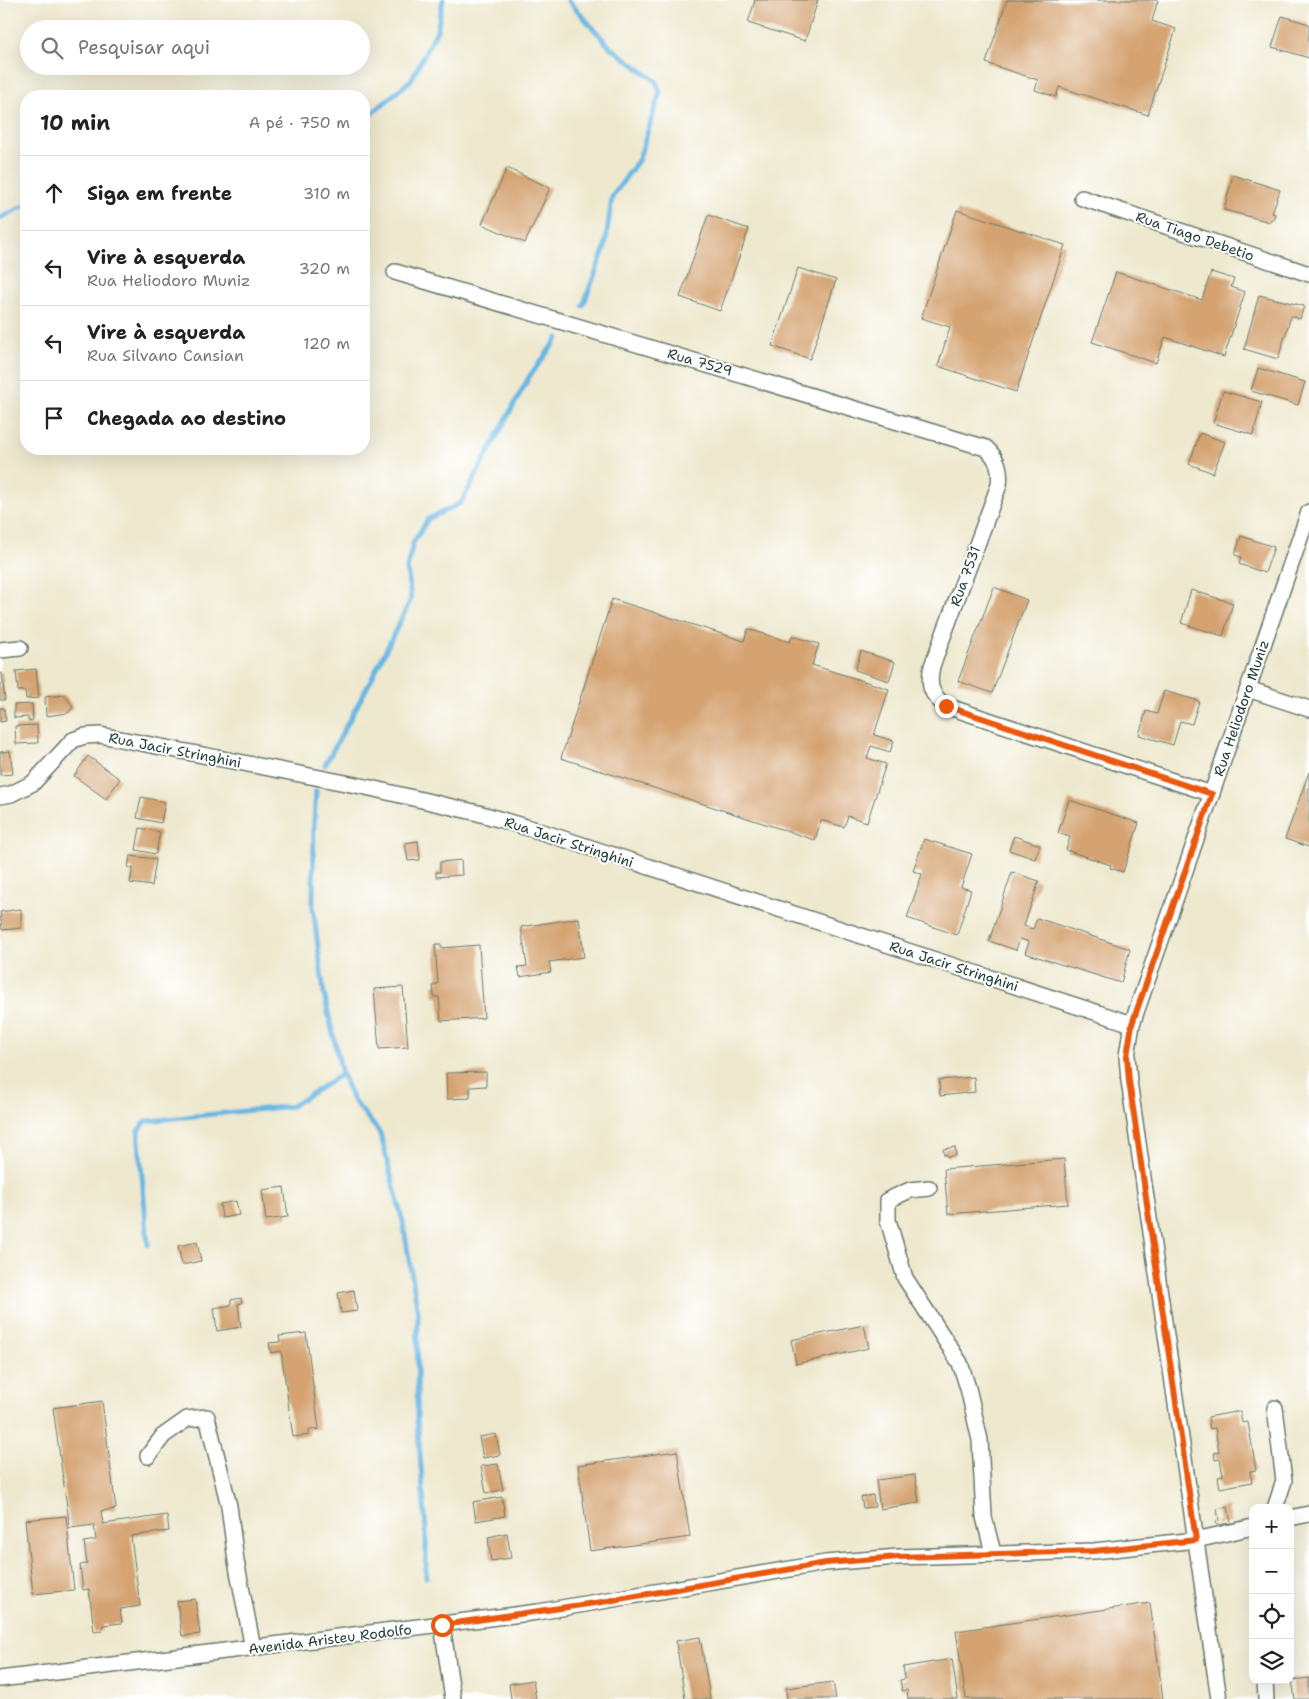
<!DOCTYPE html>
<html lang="pt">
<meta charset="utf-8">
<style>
:root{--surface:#fff;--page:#f6f6f6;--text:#222;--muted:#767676;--line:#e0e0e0}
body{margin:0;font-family:"Shantell Sans",sans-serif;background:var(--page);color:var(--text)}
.controls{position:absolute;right:15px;bottom:15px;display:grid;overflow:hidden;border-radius:10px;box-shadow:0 5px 20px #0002}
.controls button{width:45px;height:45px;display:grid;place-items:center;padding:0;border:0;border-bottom:1px solid var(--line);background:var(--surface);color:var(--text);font:25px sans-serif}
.stop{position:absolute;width:15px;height:15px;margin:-11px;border:4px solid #ea580c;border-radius:50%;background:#fff}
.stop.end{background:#ea580c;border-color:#fff;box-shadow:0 1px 5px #0008}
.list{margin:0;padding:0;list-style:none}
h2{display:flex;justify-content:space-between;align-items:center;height:65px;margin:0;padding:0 20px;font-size:21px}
h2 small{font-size:16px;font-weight:400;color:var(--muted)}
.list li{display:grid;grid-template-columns:32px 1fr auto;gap:15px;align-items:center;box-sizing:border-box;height:75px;padding:0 20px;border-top:1px solid var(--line)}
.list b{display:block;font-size:19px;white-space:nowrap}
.list p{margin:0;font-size:16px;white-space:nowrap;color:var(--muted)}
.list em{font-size:16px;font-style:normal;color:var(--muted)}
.icon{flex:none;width:28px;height:28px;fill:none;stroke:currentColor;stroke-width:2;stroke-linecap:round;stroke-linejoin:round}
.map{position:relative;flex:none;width:1309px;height:1699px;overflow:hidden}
.search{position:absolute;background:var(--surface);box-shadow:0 5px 20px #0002;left:20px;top:20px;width:350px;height:55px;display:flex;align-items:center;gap:12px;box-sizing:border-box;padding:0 18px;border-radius:28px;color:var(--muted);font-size:19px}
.panel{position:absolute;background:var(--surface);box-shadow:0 5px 20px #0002;left:20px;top:90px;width:350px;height:365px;border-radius:20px}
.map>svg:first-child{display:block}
</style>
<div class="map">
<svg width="1309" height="1699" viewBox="0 0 1309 1699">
<rect width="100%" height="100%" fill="#fff"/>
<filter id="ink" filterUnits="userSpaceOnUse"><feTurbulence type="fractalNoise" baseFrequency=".02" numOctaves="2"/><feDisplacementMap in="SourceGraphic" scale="10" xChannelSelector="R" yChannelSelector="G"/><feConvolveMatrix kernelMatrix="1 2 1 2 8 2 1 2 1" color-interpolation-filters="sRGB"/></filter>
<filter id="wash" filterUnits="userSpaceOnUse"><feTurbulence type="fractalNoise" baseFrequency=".0096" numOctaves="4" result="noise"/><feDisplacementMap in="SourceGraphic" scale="20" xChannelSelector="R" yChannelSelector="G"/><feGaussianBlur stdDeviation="1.12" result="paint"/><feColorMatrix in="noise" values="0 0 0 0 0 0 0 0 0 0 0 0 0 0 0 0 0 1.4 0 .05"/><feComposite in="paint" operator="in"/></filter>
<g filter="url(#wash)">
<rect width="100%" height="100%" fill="#eee8ce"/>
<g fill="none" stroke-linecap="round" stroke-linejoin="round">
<g stroke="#69b7e3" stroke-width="5">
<path d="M 568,0 L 610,47 L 656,81 L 660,92 L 639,159 L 612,197 L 605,247 L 583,306"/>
<path d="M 364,120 L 411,80 L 437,30 L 443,0"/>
<path d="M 0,218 L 26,205"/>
<path d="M 325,765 L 371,680 L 411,599 L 407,568 L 413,543 L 428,519 L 461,503 L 529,377 L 558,338"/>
<path d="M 316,791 L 314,820 L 313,907 L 324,994 L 342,1074 L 353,1100 L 380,1133 L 403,1222 L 418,1313 L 417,1418 L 426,1529 L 426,1577"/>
<path d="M 148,1245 L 138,1130 L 147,1121 L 292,1106 L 342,1074"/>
</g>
</g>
<g id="blocks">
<g fill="#d4a371">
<path d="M 755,0 L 818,0 L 805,41 L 748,23 Z"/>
<path d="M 1007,0 L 1158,0 L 1152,21 L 1176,29 L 1148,115 L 1059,87 L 1056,97 L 1035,90 L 1038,80 L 986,63 Z"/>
<path d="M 1282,16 L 1309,24 L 1309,58 L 1272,47 Z"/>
<path d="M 507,168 L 550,188 L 525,243 L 482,224 Z"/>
<path d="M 1233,175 L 1280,190 L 1272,213 L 1275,214 L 1273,220 L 1271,219 L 1270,222 L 1224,210 Z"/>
<path d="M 957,210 L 1065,245 L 1016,392 L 938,366 L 950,327 L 921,318 Z"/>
<path d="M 708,215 L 749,229 L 720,311 L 680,297 Z"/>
<path d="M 798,268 L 836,280 L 810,359 L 772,346 Z"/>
<path d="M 1116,272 L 1202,300 L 1211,272 L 1234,279 L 1231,287 L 1245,292 L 1224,357 L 1165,337 L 1156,363 L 1092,342 Z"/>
<path d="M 1259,295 L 1304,306 L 1300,319 L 1291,316 L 1278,359 L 1244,349 Z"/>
<path d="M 1258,368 L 1305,382 L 1298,405 L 1251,391 Z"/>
<path d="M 1223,391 L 1262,402 L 1253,435 L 1213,423 Z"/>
<path d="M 1200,433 L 1225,442 L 1213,473 L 1189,464 Z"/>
<path d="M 1241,536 L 1274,547 L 1265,573 L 1239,564 L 1241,557 L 1235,555 Z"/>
<path d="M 994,587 L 1027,600 L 992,693 L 958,681 Z"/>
<path d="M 1191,590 L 1233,603 L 1223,636 L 1181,623 Z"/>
<path d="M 612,599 L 744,641 L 748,629 L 790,642 L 792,636 L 819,644 L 812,665 L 889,689 L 874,735 L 894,741 L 890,752 L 871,746 L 867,758 L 886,764 L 867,822 L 848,816 L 844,827 L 821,820 L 815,840 L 561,758 Z"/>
<path d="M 861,651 L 895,662 L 889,681 L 855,670 Z"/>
<path d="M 36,669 L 39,698 L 26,699 L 25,691 L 18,691 L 16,671 Z"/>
<path d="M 0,673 L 2,673 L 5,700 L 0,700 Z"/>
<path d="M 1164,691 L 1199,701 L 1192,724 L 1180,721 L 1173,745 L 1139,735 L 1146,711 L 1157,714 Z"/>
<path d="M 65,695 L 73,707 L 68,713 L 46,716 L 45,697 Z"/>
<path d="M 32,704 L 33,720 L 28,721 L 28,717 L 14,718 L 14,705 Z"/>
<path d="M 0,708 L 4,708 L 6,721 L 0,722 Z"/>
<path d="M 37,725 L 38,743 L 16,744 L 15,726 Z"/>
<path d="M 10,751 L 13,774 L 0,775 L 0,752 Z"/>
<path d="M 88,756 L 120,779 L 106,799 L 74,776 Z"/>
<path d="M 1309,772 L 1309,847 L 1285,839 Z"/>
<path d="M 141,797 L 165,802 L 161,823 L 137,818 Z"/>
<path d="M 1069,800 L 1139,823 L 1123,872 L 1110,868 L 1111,865 L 1066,850 L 1070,837 L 1058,833 Z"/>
<path d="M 140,828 L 160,832 L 156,854 L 136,850 Z"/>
<path d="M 1014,836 L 1040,845 L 1035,859 L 1009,850 Z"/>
<path d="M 924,839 L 972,854 L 961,887 L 971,890 L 957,935 L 907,918 L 922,874 L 913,871 Z"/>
<path d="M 418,841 L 420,860 L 408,861 L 405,843 Z"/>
<path d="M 130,856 L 156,859 L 152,886 L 130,883 L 133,868 L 128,868 Z"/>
<path d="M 461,860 L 462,875 L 436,877 L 436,872 L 440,872 L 440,862 Z"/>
<path d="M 1012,872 L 1039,881 L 1024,926 L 1033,929 L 1037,918 L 1130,949 L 1121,983 L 1025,953 L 1029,942 L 1020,939 L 1016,950 L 989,941 Z"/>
<path d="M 21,909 L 21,928 L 2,930 L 0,912 Z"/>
<path d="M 579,918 L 584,957 L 549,962 L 551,972 L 520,977 L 518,967 L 527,966 L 521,927 Z"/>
<path d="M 435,944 L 441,944 L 441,948 L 479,945 L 484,1018 L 441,1021 L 439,997 L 434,997 L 433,985 L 438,984 Z"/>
<path d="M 403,987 L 408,1047 L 379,1049 L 374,989 Z"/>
<path d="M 486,1072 L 486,1086 L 470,1087 L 470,1098 L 447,1099 L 446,1073 Z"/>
<path d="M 974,1077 L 975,1092 L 940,1096 L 939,1080 Z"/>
<path d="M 955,1147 L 956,1155 L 947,1157 L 947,1154 L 944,1155 L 943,1149 Z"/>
<path d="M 1064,1159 L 1068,1204 L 948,1214 L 944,1169 Z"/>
<path d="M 284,1187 L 288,1217 L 266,1220 L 262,1190 Z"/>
<path d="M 236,1201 L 239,1215 L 222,1218 L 220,1204 Z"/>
<path d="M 197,1242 L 201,1261 L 182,1265 L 178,1246 Z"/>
<path d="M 354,1290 L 357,1311 L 341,1313 L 338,1293 Z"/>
<path d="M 241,1298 L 242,1303 L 238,1304 L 241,1327 L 217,1331 L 214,1308 L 231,1305 L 231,1300 Z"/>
<path d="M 864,1325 L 869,1348 L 796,1364 L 791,1340 Z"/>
<path d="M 306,1333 L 319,1429 L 309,1430 L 309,1435 L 293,1437 L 281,1351 L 271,1353 L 269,1343 L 280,1342 L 279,1336 Z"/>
<path d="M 102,1401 L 116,1509 L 101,1511 L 103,1524 L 167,1515 L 169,1531 L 131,1536 L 140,1606 L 120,1609 L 122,1623 L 103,1625 L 102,1631 L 94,1632 L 89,1589 L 83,1590 L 80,1565 L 87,1564 L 84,1542 L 96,1540 L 94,1525 L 70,1528 L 53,1408 Z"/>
<path d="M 1240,1411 L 1242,1423 L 1248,1422 L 1256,1470 L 1250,1471 L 1252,1482 L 1220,1488 L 1218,1477 L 1223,1476 L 1220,1459 L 1215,1460 L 1214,1453 L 1219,1452 L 1215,1428 L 1210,1429 L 1208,1417 Z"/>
<path d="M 496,1434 L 500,1455 L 483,1458 L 479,1437 Z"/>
<path d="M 677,1451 L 690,1537 L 590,1551 L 578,1465 Z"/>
<path d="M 498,1464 L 503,1490 L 486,1493 L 481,1466 Z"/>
<path d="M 915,1475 L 919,1503 L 880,1509 L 876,1480 Z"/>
<path d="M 873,1495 L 875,1507 L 863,1508 L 861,1497 Z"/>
<path d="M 502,1497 L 505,1516 L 476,1521 L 473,1502 Z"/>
<path d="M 1228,1507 L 1231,1523 L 1217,1525 L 1216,1522 L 1219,1521 L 1217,1509 Z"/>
<path d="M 66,1516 L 74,1590 L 33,1594 L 25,1520 Z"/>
<path d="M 507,1533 L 511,1558 L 491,1561 L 488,1537 Z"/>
<path d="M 195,1599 L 200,1634 L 182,1636 L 177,1601 Z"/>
<path d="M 1150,1603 L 1163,1699 L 966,1699 L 956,1631 Z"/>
<path d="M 700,1637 L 710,1699 L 685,1699 L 676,1641 Z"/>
<path d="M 952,1659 L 958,1699 L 908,1699 L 907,1690 L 902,1691 L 900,1680 L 905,1679 L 903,1667 Z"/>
<path d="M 1309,1678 L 1309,1699 L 1295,1699 L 1292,1680 Z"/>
<path d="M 533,1680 L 536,1699 L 511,1699 L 509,1684 Z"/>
<path d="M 833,1682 L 836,1699 L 787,1699 L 786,1688 Z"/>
</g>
</g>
</g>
<g filter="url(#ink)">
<use href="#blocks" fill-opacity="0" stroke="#67796a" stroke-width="1"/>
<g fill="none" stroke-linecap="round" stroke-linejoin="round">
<defs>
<g id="minor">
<path d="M 1082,198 L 1309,274"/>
<path d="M 395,272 L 986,448 C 998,459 1001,469 999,485 L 932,666 C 928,684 930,695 946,706 L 1212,794"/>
<path d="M 0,650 L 20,648"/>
<path d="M 1248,689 L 1309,709"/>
<path d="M 0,796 L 11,794 L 33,783 L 73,740 L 85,736 L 100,735 L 366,787 L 478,813 L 536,830 L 1132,1024"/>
<path d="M 929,1188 L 910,1190 L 888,1200 L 888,1220 L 905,1278 L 960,1363 L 968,1388 L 980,1440 L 984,1517 L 993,1553"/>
<path d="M 148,1456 L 163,1436 L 187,1419 L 207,1417 L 229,1506 L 236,1561 L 253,1648"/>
<path d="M 1275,1508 L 1284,1481 L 1275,1408"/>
<path d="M 1290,1518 L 1309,1514"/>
<path d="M 442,1625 L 453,1699"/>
<path d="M 0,1679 L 538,1612 L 825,1563 L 898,1557 L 1094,1551 L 1196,1540 L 1253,1527"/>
<path d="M 1265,1680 L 1266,1699"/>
<path d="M 1219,1699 L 1129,1081 L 1127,1056 L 1132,1024 L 1309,512"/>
</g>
</defs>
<use href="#minor" stroke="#67796a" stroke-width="18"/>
<use href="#minor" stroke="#fff" stroke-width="15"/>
</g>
</g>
<g fill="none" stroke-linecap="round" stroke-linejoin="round" filter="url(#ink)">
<path stroke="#ea580c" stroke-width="6" d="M 442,1625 L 602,1602 L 826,1563 L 898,1557 L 1094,1551 L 1196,1540 L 1129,1081 L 1127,1056 L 1132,1024 L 1212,794 L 946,706"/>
</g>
<g text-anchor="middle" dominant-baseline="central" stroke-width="4" stroke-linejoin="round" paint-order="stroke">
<g font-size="14" fill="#1f3d34" stroke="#fff">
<text transform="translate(1195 236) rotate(19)">Rua Tiago Debetio</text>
<text transform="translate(700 362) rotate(16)">Rua 7529</text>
<text transform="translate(965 576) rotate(-70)">Rua 7531</text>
<text transform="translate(1241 708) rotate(-71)">Rua Heliodoro Muniz</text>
<text transform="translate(175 750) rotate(11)">Rua Jacir Stringhini</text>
<text transform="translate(569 842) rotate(18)">Rua Jacir Stringhini</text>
<text transform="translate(954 966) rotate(18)">Rua Jacir Stringhini</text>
<text transform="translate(330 1639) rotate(-7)">Avenida Aristeu Rodolfo</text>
</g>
</g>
</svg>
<div class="controls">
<button>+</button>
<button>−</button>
<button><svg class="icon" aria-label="locate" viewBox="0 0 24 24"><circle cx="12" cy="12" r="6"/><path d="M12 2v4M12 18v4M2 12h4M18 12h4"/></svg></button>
<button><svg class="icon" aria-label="layers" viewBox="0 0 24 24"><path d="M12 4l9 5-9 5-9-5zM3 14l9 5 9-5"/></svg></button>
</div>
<div class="stop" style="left:442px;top:1625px"></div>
<div class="stop end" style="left:946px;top:706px"></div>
<div class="search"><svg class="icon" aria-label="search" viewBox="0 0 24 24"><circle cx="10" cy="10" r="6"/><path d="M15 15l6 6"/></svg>Pesquisar aqui</div>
<section class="panel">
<h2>10 min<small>A pé · 750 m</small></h2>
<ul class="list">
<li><svg class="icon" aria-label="ahead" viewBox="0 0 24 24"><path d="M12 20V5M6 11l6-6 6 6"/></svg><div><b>Siga em frente</b></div><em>310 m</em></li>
<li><svg class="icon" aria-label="left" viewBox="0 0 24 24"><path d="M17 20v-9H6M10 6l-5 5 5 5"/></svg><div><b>Vire à esquerda</b><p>Rua Heliodoro Muniz</p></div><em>320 m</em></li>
<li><svg class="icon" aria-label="left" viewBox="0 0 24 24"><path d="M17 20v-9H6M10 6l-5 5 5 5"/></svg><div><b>Vire à esquerda</b><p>Rua Silvano Cansian</p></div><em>120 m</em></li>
<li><svg class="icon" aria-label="arrive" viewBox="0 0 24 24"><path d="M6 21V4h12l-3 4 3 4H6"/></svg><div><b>Chegada ao destino</b></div></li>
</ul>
</section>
</div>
